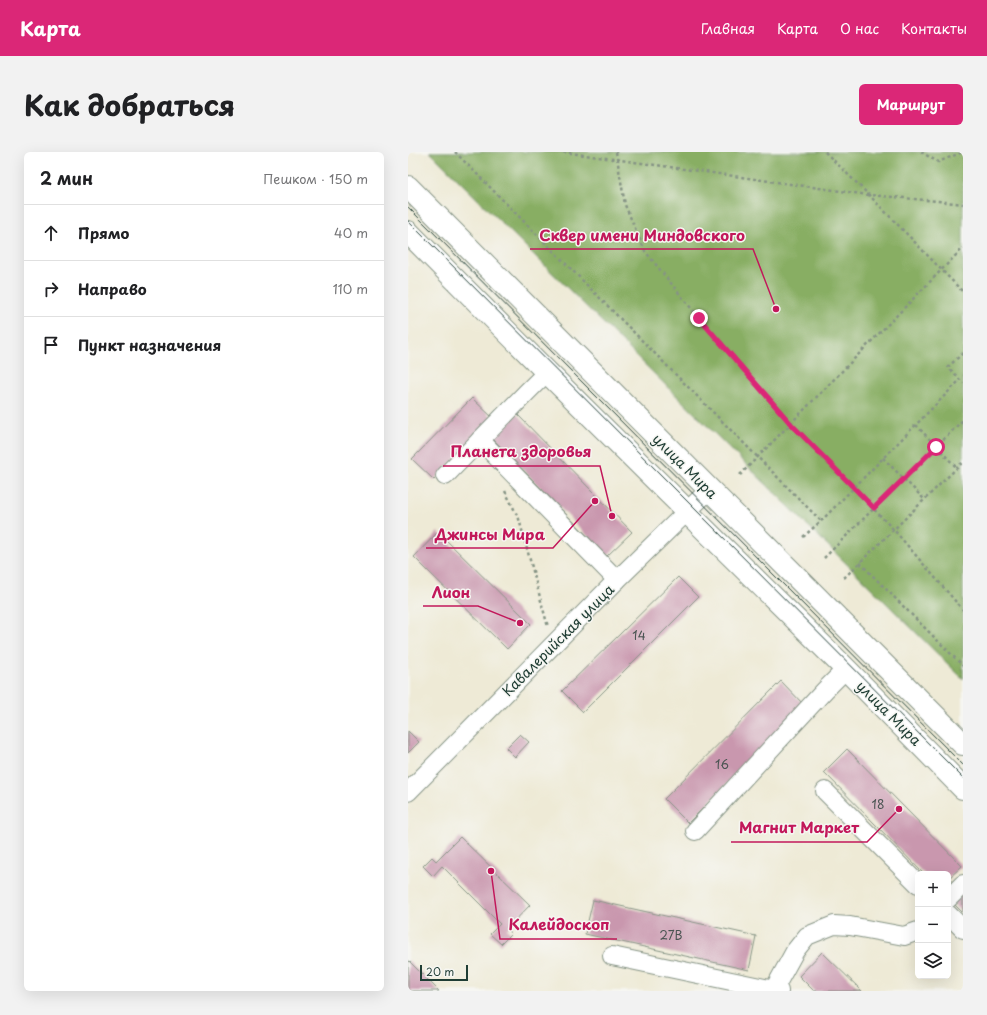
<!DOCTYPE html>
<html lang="ru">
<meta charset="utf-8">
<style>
:root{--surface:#fff;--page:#f2f2f2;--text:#202124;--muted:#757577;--line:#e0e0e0;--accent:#db2777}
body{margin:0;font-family:"Playpen Sans",sans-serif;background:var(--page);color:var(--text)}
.controls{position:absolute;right:12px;bottom:12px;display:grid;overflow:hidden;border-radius:6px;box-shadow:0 4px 16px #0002}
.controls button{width:36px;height:36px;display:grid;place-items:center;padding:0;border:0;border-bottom:1px solid var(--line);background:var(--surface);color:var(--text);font:20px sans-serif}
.scale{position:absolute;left:12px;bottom:10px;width:48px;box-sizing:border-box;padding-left:4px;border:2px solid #1f3d34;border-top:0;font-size:11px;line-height:14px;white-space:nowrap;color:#1f3d34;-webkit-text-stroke:3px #f6f6f2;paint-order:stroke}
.stop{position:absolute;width:12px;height:12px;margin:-9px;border:3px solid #db2777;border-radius:50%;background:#fff}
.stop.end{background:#db2777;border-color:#fff;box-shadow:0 1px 4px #0008}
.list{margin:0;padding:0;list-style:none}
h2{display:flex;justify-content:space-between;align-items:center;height:52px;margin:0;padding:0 16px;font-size:17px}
h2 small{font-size:13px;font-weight:400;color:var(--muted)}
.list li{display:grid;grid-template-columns:26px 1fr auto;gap:12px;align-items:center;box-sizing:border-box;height:56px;padding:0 16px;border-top:1px solid var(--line)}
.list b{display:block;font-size:15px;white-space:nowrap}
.list em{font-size:13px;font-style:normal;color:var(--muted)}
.icon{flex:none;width:22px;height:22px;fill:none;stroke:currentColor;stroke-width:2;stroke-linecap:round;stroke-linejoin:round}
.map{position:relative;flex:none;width:555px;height:839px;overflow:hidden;border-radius:6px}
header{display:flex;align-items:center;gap:24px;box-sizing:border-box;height:56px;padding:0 20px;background:var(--accent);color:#fff}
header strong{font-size:19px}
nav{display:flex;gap:22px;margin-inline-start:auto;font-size:14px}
.intro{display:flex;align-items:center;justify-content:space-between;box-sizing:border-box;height:96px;padding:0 24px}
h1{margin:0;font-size:28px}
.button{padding:10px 18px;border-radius:6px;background:var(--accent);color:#fff;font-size:14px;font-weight:700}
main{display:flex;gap:24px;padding:0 24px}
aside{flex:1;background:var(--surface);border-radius:6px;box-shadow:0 4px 16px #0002}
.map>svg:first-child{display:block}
</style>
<header>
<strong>Карта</strong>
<nav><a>Главная</a><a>Карта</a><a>О нас</a><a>Контакты</a></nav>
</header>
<div class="intro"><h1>Как добраться</h1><a class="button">Маршрут</a></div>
<main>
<aside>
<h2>2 мин<small>Пешком · 150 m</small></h2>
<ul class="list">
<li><svg class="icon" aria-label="ahead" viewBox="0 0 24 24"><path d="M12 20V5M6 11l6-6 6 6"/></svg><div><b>Прямо</b></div><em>40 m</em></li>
<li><svg class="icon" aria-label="right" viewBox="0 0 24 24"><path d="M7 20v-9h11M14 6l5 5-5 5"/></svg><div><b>Направо</b></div><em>110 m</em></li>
<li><svg class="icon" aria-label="arrive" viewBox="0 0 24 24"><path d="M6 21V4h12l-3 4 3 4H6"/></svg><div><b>Пункт назначения</b></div></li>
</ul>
</aside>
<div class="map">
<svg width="555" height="839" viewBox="0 0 555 839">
<rect width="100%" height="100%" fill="#f6f6f2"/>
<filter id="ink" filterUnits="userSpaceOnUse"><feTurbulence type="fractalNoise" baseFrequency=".025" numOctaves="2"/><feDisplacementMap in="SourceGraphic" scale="8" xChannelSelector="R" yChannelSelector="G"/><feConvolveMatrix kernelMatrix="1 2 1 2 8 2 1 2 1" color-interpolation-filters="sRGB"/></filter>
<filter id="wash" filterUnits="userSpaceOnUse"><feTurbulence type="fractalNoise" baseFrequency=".012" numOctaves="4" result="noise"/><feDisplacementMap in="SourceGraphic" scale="16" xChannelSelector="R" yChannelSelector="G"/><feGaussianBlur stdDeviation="0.9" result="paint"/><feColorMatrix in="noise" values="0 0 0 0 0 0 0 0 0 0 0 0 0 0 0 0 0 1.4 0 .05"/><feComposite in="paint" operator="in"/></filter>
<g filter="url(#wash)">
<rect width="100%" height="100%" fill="#eeead6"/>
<path fill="#88ae63" stroke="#54764c" d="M 22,0 L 555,0 L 555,527 Z"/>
<g id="blocks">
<g fill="#c997ae">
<path d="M 64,246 L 86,267 L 26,328 L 4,307 Z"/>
<path d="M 109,262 L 224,380 L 199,404 L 85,287 Z"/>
<path d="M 30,380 L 123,472 L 99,497 L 6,405 Z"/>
<path d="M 270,425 L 290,445 L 175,560 L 154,539 Z"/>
<path d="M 373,529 L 397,554 L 280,671 L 256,647 Z"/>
<path d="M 0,579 L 11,590 L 0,601 Z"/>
<path d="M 112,582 L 121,590 L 107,605 L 98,596 Z"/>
<path d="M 439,597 L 554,714 L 540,727 L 540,722 L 516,722 L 416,620 Z"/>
<path d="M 52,685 L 122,753 L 99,777 L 103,782 L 93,792 L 82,782 L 92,772 L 34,714 L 25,724 L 15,714 L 24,705 L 28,709 Z"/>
<path d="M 555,739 L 555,761 L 544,750 Z"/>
<path d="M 185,748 L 348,784 L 341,818 L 177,782 Z"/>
<path d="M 414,800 L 454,839 L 406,839 L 391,824 Z"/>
<path d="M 0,808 L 31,839 L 0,839 Z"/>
</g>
</g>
</g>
<g filter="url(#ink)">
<use href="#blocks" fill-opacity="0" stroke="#869485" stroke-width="1"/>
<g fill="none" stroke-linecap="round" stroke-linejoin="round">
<defs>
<g id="minor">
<path d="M 72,288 L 209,428"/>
<path d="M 37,324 L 119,240 L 139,220"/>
<path d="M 417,639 L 510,732"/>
<path d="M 0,640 L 209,428 L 301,338"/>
<path d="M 287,679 L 417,538 L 438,517"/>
<path d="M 540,747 L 555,732"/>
<path d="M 540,762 L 555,777"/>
<path d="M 204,804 L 371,839"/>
<path d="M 365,839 L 387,799 L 399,784 L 426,773 L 442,774 L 496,784 L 510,779"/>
</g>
<g id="major">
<path d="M 0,35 L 555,592"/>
<path d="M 0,80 L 139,220 L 271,351 L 279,360 L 438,517 L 555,636"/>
</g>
</defs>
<use href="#minor" stroke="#869485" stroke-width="20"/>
<use href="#major" stroke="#869485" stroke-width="24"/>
<g stroke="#869485" stroke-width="2.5" stroke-dasharray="3 3" stroke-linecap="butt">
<path d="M 47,0 L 413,369"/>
<path d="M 155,0 L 461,43 L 530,49 L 555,52"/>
<path d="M 208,0 L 217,53 L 237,99 L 291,166 L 383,272 L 486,378 L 555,458"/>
<path d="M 417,0 L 461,43 L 555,140"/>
<path d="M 513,0 L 530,10 L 555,0"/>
<path d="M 555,201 L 540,215 L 555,231"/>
<path d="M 508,273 L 549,316"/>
<path d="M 475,306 L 517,348"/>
<path d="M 332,323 L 555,96"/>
<path d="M 97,339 L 111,367 L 140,475"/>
<path d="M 395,385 L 413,369 L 552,228"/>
<path d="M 416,406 L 555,268"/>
<path d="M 452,411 L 555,514"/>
<path d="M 436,426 L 555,310"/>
</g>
<use href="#minor" stroke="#fff" stroke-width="18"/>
<use href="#major" stroke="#fff" stroke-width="22"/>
<g stroke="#1f3d34" stroke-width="1">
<path d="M 0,55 L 555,613"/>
<path d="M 0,69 L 555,626"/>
</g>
</g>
</g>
<g fill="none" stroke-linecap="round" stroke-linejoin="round" filter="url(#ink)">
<path stroke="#db2777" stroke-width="5" d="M 291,166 L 383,272 L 466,356 L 528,295"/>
</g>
<g text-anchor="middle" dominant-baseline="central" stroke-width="3" stroke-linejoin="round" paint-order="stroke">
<g font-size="12" fill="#4a5452">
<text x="231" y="483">14</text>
<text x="314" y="612">16</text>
<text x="470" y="652">18</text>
<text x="263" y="783">27В</text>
</g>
<g font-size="14" fill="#1f3d34" stroke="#f6f6f2">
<text transform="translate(277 314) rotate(45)">улица Мира</text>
<text transform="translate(150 488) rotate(-45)">Кавалерийская улица</text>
<text transform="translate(481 561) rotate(45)">улица Мира</text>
</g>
</g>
<path fill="none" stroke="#c2185b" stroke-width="1.5" d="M368 157L345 97H122M204 364L192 314H35M187 349L145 396H18M112 471L70 454H15M491 657L459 690H323M83 719L92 787H209"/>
<g fill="#c2185b" stroke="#f6f6f2" stroke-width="1.5">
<circle cx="368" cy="157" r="4"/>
<circle cx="204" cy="364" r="4"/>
<circle cx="187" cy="349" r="4"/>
<circle cx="112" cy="471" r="4"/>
<circle cx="491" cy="657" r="4"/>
<circle cx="83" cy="719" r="4"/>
</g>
<g font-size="15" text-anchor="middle" font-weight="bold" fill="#c2185b" stroke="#f6f6f2" stroke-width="3" stroke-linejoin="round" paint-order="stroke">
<text x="234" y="89">Сквер имени Миндовского</text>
<text x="113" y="305">Планета здоровья</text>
<text x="82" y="388">Джинсы Мира</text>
<text x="43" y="446">Лион</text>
<text x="391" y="681">Магнит Маркет</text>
<text x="151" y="778">Калейдоскоп</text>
</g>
</svg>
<div class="controls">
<button>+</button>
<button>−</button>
<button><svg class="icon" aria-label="layers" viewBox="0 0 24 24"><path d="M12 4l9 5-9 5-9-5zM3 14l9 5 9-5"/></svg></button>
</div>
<div class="scale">20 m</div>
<div class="stop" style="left:528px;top:295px"></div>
<div class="stop end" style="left:291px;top:166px"></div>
</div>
</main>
